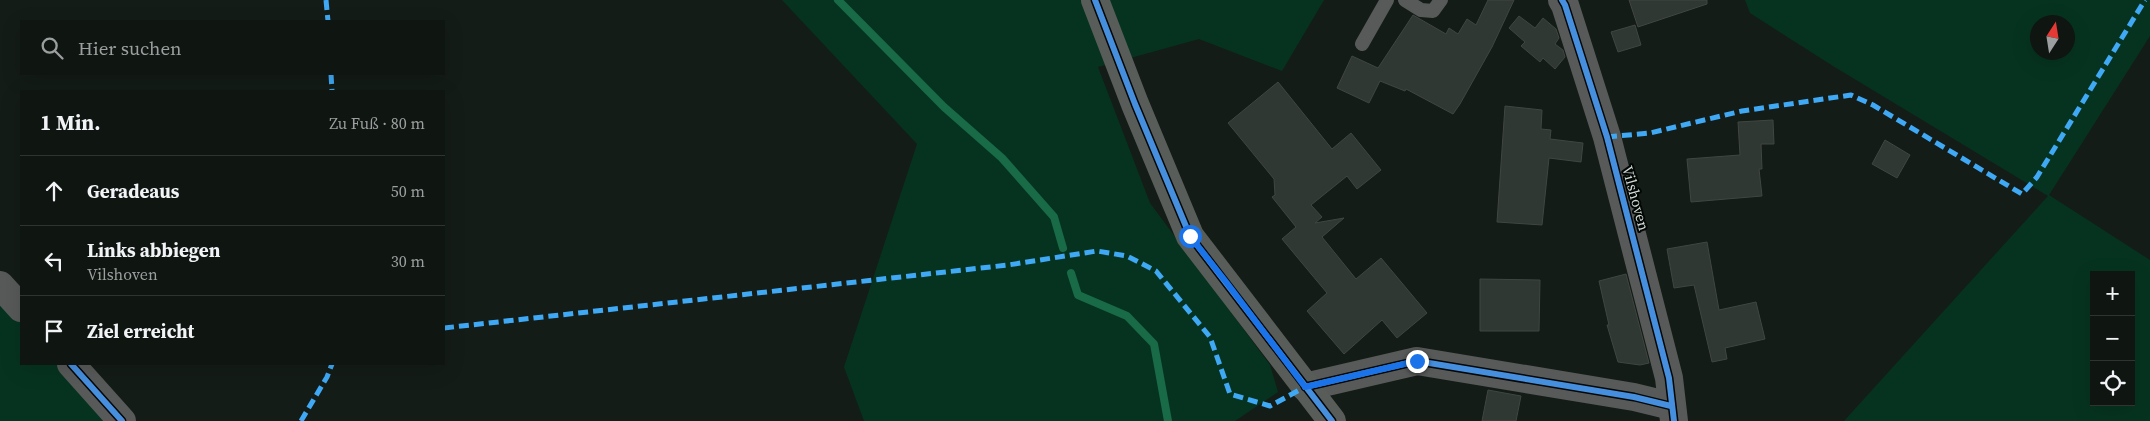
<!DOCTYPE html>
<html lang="de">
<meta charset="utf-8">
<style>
:root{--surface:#0f1511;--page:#181e1a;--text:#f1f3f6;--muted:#9b9f9f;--line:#2f3431}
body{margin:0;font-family:"Source Serif 4",serif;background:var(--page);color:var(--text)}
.controls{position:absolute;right:15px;bottom:15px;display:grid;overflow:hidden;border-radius:0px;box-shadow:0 5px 20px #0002}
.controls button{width:45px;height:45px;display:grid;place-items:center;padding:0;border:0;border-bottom:1px solid var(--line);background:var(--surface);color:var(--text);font:25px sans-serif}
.compass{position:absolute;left:2030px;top:15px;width:45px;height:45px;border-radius:50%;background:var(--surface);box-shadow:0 5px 20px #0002;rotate:12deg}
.stop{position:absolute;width:15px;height:15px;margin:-11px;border:4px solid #1a73e8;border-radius:50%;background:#fff}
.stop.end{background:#1a73e8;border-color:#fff;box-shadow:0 1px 5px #0008}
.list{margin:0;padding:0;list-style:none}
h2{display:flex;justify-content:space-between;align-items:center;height:65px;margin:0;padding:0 20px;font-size:21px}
h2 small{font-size:16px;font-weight:400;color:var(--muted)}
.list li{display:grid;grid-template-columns:32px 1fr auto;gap:15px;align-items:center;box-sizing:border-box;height:70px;padding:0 20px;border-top:1px solid var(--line)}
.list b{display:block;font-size:19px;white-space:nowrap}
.list p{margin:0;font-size:16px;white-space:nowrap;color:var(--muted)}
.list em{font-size:16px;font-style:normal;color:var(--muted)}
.icon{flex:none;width:28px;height:28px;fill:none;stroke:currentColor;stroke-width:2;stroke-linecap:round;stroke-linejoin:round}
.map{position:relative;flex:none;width:2150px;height:421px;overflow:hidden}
.search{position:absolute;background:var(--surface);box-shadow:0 5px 20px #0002;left:20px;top:20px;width:425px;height:55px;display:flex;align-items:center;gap:12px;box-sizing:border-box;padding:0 18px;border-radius:0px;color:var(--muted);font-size:19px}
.panel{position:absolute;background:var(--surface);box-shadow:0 5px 20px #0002;left:20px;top:90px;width:425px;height:275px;border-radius:0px}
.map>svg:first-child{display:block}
</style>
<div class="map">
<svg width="2150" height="421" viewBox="0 0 2150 421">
<rect width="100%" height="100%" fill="#141c17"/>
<g fill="#063320" fill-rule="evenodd">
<path d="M 782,0 L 1324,0 L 1282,71 L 1199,39 L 1098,67 L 1150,203 L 1270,365 L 1278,392 L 1235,421 L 864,421 L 844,367 L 917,144 Z"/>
<path d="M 1745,0 L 2150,0 L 2150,36 L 2049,195 L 2150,260 L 2150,421 L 1844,421 L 2048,196 L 1833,66 L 1750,13 ZM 2068,22 L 2068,52 L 2038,52 L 2038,22 ZM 2094,275 L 2131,275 L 2131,402 L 2094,402 Z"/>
<path d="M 0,296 L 21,318 L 21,364 L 65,364 L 121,421 L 0,421 Z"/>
</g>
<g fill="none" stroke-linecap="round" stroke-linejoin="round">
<g stroke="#196a46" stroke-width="8">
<path d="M 838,0 L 944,107 L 1002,158 L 1054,217 L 1063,248"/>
<path d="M 1071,273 L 1078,295 L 1127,316 L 1154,344 L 1168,421"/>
</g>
</g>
<g fill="#303833" stroke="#404642">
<path d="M 1488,0 L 1514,0 L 1492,47 L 1460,104 L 1453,114 L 1406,89 L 1405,91 L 1380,81 L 1369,103 L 1337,88 L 1352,56 L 1378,68 L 1413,15 L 1446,34 L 1449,28 L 1458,34 L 1467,19 L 1476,25 Z"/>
<path d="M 1629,0 L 1707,0 L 1707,4 L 1638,27 Z"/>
<path d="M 1519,16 L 1535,28 L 1543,18 L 1556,29 L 1559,38 L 1555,44 L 1563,50 L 1565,57 L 1555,69 L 1543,58 L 1540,62 L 1521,46 L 1525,42 L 1509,28 Z"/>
<path d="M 1635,25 L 1641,45 L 1618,52 L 1611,32 Z"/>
<path d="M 1278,82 L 1332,149 L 1351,133 L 1381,170 L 1357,189 L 1347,176 L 1311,205 L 1322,217 L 1315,223 L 1344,218 L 1322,237 L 1356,279 L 1381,258 L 1427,313 L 1397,338 L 1382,320 L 1344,354 L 1307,311 L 1327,293 L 1282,239 L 1296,227 L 1272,197 L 1275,195 L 1274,179 L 1228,123 Z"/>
<path d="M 1505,106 L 1542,110 L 1541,129 L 1551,130 L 1550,139 L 1583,143 L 1581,162 L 1549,158 L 1542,225 L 1497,222 Z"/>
<path d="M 1773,120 L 1774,144 L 1761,144 L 1762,169 L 1759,169 L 1762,196 L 1691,202 L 1687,159 L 1740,155 L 1738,122 Z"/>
<path d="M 1885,140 L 1910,155 L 1897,178 L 1872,164 Z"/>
<path d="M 1707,242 L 1719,310 L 1756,302 L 1765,339 L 1725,348 L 1727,359 L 1712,362 L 1694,285 L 1674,288 L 1667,249 Z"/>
<path d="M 1626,274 L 1649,363 L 1640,365 L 1618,362 L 1607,325 L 1609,325 L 1599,281 Z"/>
<path d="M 1480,279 L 1540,280 L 1539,331 L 1480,331 Z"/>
<path d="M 1488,390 L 1521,396 L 1516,421 L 1482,421 Z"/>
</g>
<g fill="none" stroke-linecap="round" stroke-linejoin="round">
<g stroke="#575a58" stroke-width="14">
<path d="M 1405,0 L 1421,10 L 1433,11 L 1441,0"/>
<path d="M 1362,44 L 1387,0"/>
</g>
<g stroke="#575a58" stroke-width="28">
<path d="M 1562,0 L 1565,5 L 1607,137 L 1669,378 L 1674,421"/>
<path d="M 0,285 L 21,308"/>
<path d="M 71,364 L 122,421"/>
<path d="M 1305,387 L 1417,361 L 1634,397 L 1671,406"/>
</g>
<path stroke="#595d5a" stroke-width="28" d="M 1095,0 L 1135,104 L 1190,236 L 1332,421"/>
<g stroke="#3fa9f5" stroke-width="5" stroke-dasharray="10 5" stroke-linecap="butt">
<path d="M 326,0 L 328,21"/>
<path d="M 331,74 L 332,91"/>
<path d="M 1607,137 L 1650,133 L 1742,111 L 1851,95 L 1873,105 L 2022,194 L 2037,177 L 2145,0"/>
<path d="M 444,328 L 1008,265 L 1097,251 L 1127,256 L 1156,271 L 1210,337 L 1230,394 L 1270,406 L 1305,387"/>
<path d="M 301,421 L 327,377 L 332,364"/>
</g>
<defs>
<g id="cycleway">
<path d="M 1095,0 L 1135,104 L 1190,236 L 1332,421"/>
<path d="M 1562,0 L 1565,5 L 1607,137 L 1669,378 L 1674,421"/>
<path d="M 71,364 L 122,421"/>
<path d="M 1305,387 L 1417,361 L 1634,397 L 1671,406"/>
</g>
</defs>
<use href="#cycleway" stroke="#030705" stroke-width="9"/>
<use href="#cycleway" stroke="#468fdf" stroke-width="6"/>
</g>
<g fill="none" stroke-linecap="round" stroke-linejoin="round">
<path stroke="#1a73e8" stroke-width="6" d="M 1190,236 L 1227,283 L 1305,387 L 1417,361"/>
</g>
<g text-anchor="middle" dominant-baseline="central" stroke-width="4" stroke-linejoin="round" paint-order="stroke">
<g font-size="15" fill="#d0dad4" stroke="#030705">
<text transform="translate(1636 198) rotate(75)">Vilshoven</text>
</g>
</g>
</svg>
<div class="controls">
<button>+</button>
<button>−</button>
<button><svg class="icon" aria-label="locate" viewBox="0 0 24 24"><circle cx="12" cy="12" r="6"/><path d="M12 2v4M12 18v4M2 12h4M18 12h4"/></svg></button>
</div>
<svg class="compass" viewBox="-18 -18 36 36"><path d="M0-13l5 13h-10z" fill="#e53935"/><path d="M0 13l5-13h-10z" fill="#9b9f9f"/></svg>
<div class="stop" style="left:1190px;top:236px"></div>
<div class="stop end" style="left:1417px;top:361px"></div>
<div class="search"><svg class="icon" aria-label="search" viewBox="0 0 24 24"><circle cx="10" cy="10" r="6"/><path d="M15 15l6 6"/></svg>Hier suchen</div>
<section class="panel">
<h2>1 Min.<small>Zu Fuß · 80 m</small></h2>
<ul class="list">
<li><svg class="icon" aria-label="ahead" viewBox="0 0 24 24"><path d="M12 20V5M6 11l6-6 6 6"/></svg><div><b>Geradeaus</b></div><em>50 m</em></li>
<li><svg class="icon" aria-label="left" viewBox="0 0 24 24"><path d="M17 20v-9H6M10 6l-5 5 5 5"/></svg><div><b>Links abbiegen</b><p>Vilshoven</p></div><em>30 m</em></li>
<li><svg class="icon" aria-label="arrive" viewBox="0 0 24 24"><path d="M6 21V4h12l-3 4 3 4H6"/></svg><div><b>Ziel erreicht</b></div></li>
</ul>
</section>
</div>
